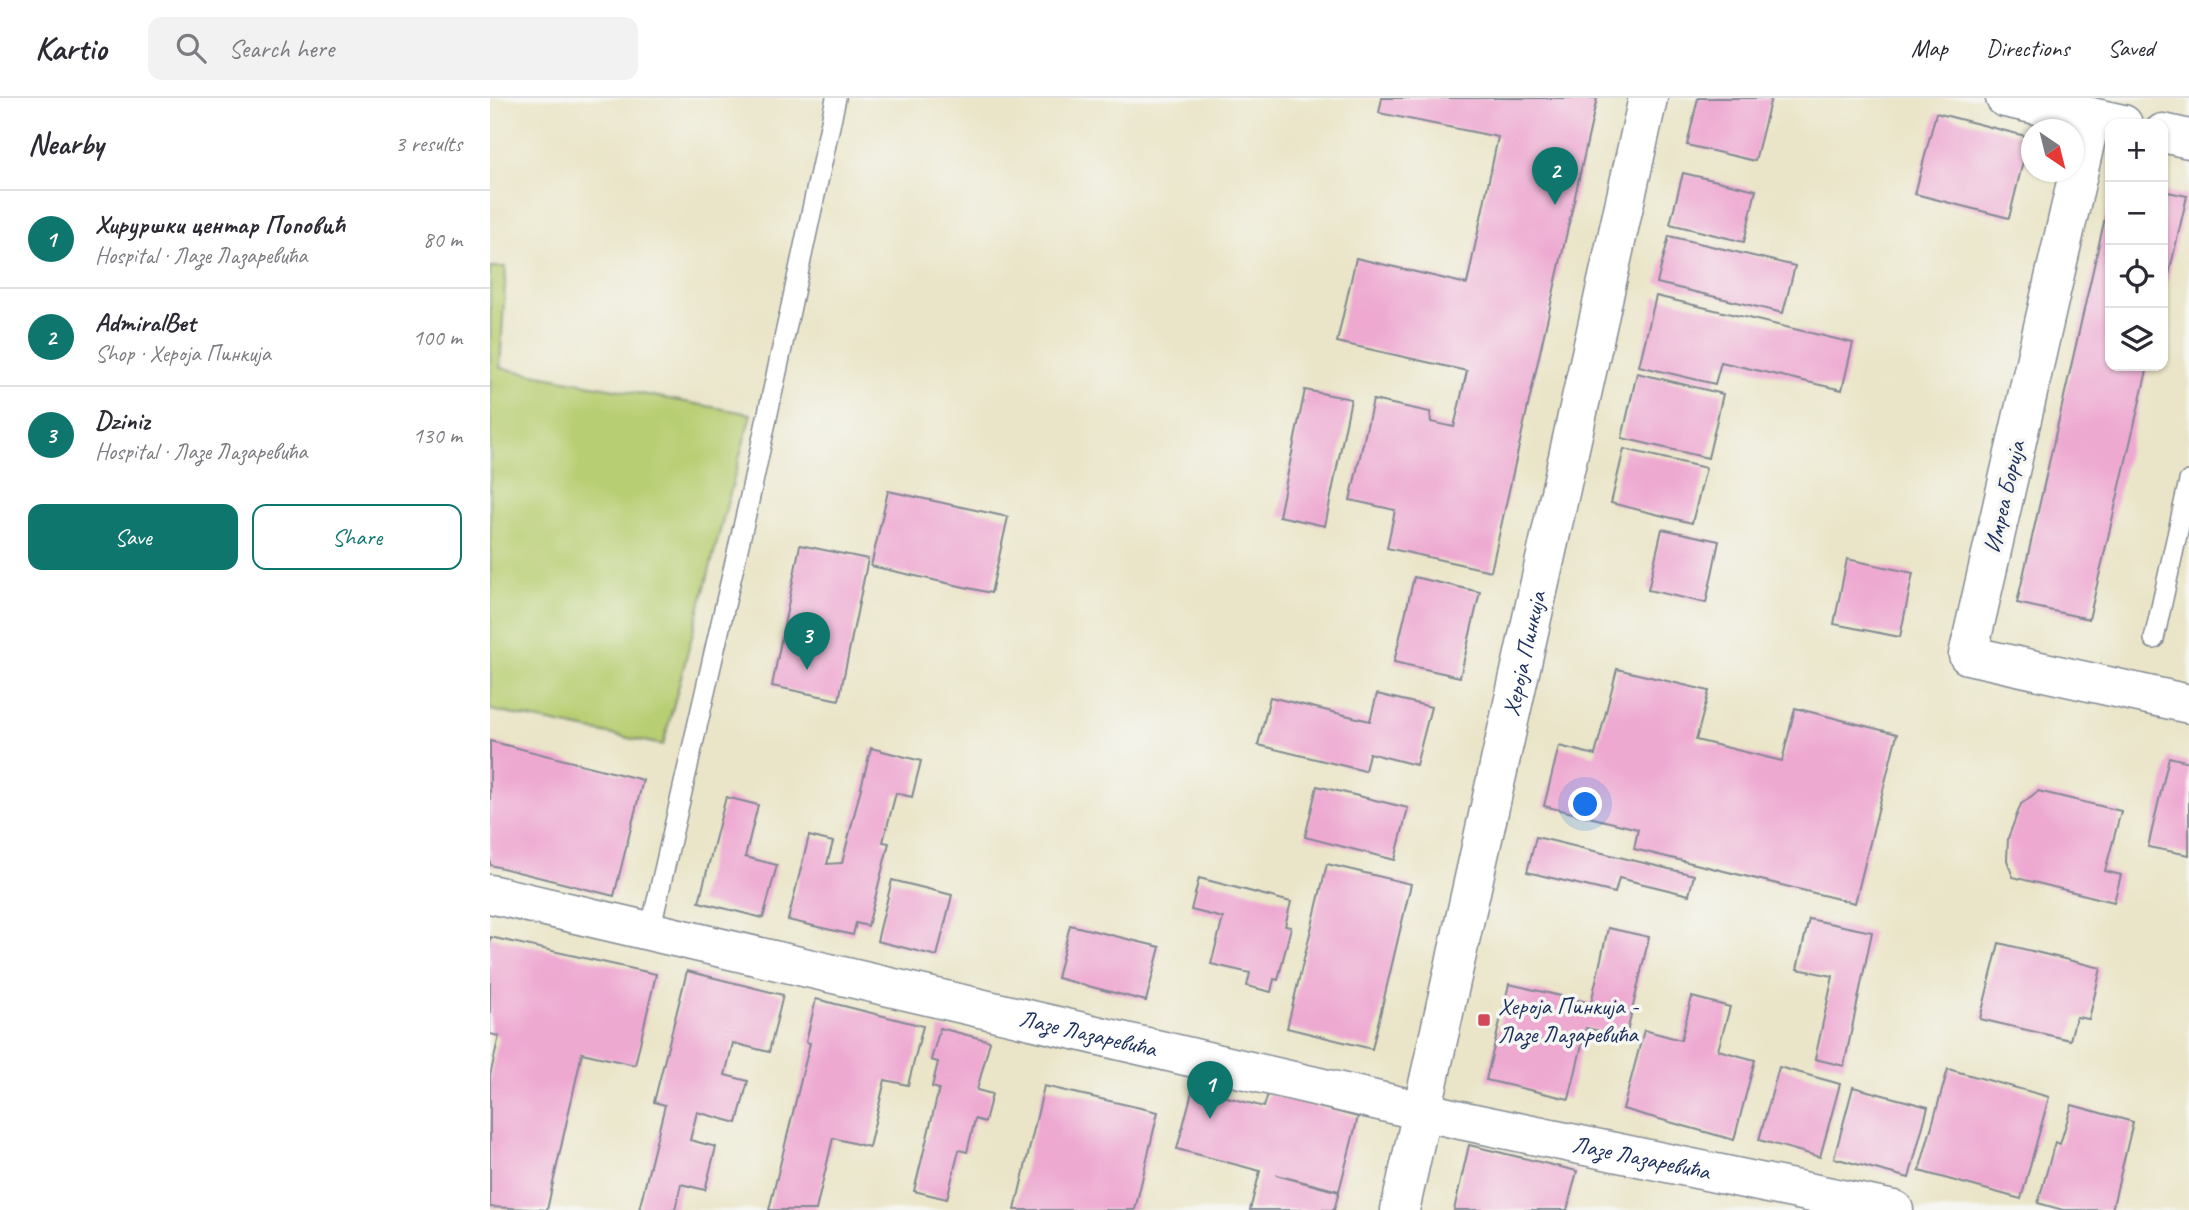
<!DOCTYPE html>
<meta charset="utf-8">
<style>
:root{--surface:#fff;--page:#f2f2f3;--text:#2b2b33;--muted:#7c7c81;--line:#e1e1e2;--accent:#0f766e}
body{margin:0;font-family:Caveat,sans-serif;background:var(--page);color:var(--text)}
.controls{position:absolute;right:21px;top:21px;display:grid;overflow:hidden;border-radius:14px;box-shadow:0 2px 5px #0004}
.controls button{width:63px;height:63px;display:grid;place-items:center;padding:0;border:0;border-bottom:2px solid var(--line);background:var(--surface);color:var(--text);font:35px sans-serif}
.compass{position:absolute;left:1531px;top:21px;width:63px;height:63px;border-radius:50%;background:var(--surface);box-shadow:0 2px 5px #0004;rotate:145deg}
.you{position:absolute;left:1096px;top:707px;width:24px;height:24px;margin:-18px;border:5px solid #fff;border-radius:50%;background:#1a73e8;box-shadow:0 0 0 10px #1a73e833}
.badge{display:grid;place-items:center;width:46px;height:46px;border-radius:50%;background:var(--accent);color:#fff;font-size:23px;font-weight:700}
.pin{position:absolute;translate:-50% -58px;filter:drop-shadow(0 2px 4px #0008)}
.pin::after{content:'';position:absolute;top:37px;width:24px;height:21px;background:inherit;clip-path:polygon(0 0,100% 0,50% 100%)}
.list{margin:0;padding:0;list-style:none}
h2{display:flex;justify-content:space-between;align-items:center;height:91px;margin:0;padding:0 28px;font-size:30px}
h2 small{font-size:23px;font-weight:400;color:var(--muted)}
.list li{display:grid;grid-template-columns:46px 1fr auto;gap:21px;align-items:center;box-sizing:border-box;height:98px;padding:0 28px;border-top:2px solid var(--line)}
.list b{display:block;font-size:26px;white-space:nowrap}
.list p{margin:0;font-size:23px;white-space:nowrap;color:var(--muted)}
.list em{font-size:23px;font-style:normal;color:var(--muted)}
.actions{display:flex;gap:14px;padding:21px 28px}
.actions a{flex:1;padding:16px 0;border:2px solid var(--accent);border-radius:14px;text-align:center;font-size:24px;color:var(--accent)}
.actions .main{background:var(--accent);color:#fff}
.icon{flex:none;width:38px;height:38px;fill:none;stroke:currentColor;stroke-width:2;stroke-linecap:round;stroke-linejoin:round}
.map{position:relative;flex:none;width:1699px;height:1112px;overflow:hidden}
header{display:flex;align-items:center;gap:42px;box-sizing:border-box;height:98px;padding:0 35px;background:var(--surface);border-bottom:2px solid var(--line)}
header strong{font-size:33px}
nav{display:flex;gap:38px;margin-inline-start:auto;font-size:24px}
.search{width:490px;height:63px;background:var(--page);display:flex;align-items:center;gap:18px;box-sizing:border-box;padding:0 24px;border-radius:14px;color:var(--muted);font-size:26px}
main{display:flex}
aside{flex:1;background:var(--surface)}
.map>svg:first-child{display:block}
</style>
<header>
<strong>Kartio</strong>
<div class="search"><svg class="icon" aria-label="search" viewBox="0 0 24 24"><circle cx="10" cy="10" r="6"/><path d="M15 15l6 6"/></svg>Search here</div>
<nav><a>Map</a><a>Directions</a><a>Saved</a></nav>
</header>
<main>
<aside>
<h2>Nearby<small>3 results</small></h2>
<ul class="list">
<li><span class="badge">1</span><div><b>Хируршки центар Поповић</b><p>Hospital · Лазе Лазаревића</p></div><em>80 m</em></li>
<li><span class="badge">2</span><div><b>AdmiralBet</b><p>Shop · Хероја Пинкија</p></div><em>100 m</em></li>
<li><span class="badge">3</span><div><b>Dziniz</b><p>Hospital · Лазе Лазаревића</p></div><em>130 m</em></li>
</ul>
<div class="actions"><a class="main">Save</a><a>Share</a></div>
</aside>
<div class="map">
<svg width="1699" height="1112" viewBox="0 0 1699 1112">
<rect width="100%" height="100%" fill="#f6f6f2"/>
<filter id="ink" filterUnits="userSpaceOnUse"><feTurbulence type="fractalNoise" baseFrequency=".0143" numOctaves="2"/><feDisplacementMap in="SourceGraphic" scale="14" xChannelSelector="R" yChannelSelector="G"/><feConvolveMatrix kernelMatrix="1 2 1 2 8 2 1 2 1" color-interpolation-filters="sRGB"/></filter>
<filter id="wash" filterUnits="userSpaceOnUse"><feTurbulence type="fractalNoise" baseFrequency=".00686" numOctaves="4" result="noise"/><feDisplacementMap in="SourceGraphic" scale="28" xChannelSelector="R" yChannelSelector="G"/><feGaussianBlur stdDeviation="1.57" result="paint"/><feColorMatrix in="noise" values="0 0 0 0 0 0 0 0 0 0 0 0 0 0 0 0 0 1.4 0 .05"/><feComposite in="paint" operator="in"/></filter>
<g filter="url(#wash)">
<rect width="100%" height="100%" fill="#eae5c8"/>
<path fill="#b8ce72" stroke="#6a7e68" stroke-width="2" d="M 0,169 L 16,169 L 10,270 L 261,316 L 173,647 L 0,612 Z"/>
<g id="blocks">
<g fill="#eea9d1">
<path d="M 892,0 L 1107,0 L 1001,473 L 897,450 L 905,412 L 860,402 L 883,302 L 940,314 L 941,324 L 964,329 L 977,273 L 847,244 L 866,160 L 977,186 L 1008,39 L 889,15 Z"/>
<path d="M 1208,0 L 1281,0 L 1265,63 L 1197,47 Z"/>
<path d="M 1446,15 L 1539,39 L 1519,120 L 1425,96 Z"/>
<path d="M 1193,75 L 1266,92 L 1254,144 L 1180,126 Z"/>
<path d="M 1673,93 L 1697,98 L 1674,198 L 1673,198 Z"/>
<path d="M 1619,102 L 1620,268 L 1658,268 L 1599,521 L 1527,505 Z"/>
<path d="M 1179,138 L 1305,168 L 1293,215 L 1167,185 Z"/>
<path d="M 1166,198 L 1363,245 L 1352,292 L 1231,264 L 1225,286 L 1149,268 Z"/>
<path d="M 1147,275 L 1233,296 L 1218,360 L 1132,340 Z"/>
<path d="M 815,292 L 861,301 L 835,428 L 789,418 Z"/>
<path d="M 1134,351 L 1216,370 L 1202,425 L 1121,405 Z"/>
<path d="M 398,393 L 518,419 L 501,495 L 381,468 Z"/>
<path d="M 1172,431 L 1229,443 L 1216,505 L 1158,492 Z"/>
<path d="M 310,447 L 378,461 L 349,602 L 282,588 Z"/>
<path d="M 1357,461 L 1423,475 L 1410,539 L 1344,526 Z"/>
<path d="M 924,479 L 990,494 L 970,579 L 904,564 Z"/>
<path d="M 1127,571 L 1219,593 L 1206,642 L 1292,663 L 1305,610 L 1407,636 L 1365,805 L 1144,751 L 1148,731 L 1054,708 L 1069,648 L 1105,657 Z"/>
<path d="M 887,596 L 941,609 L 926,667 L 879,655 L 875,673 L 768,647 L 780,599 L 880,623 Z"/>
<path d="M 0,643 L 153,682 L 124,798 L 0,767 Z"/>
<path d="M 381,650 L 431,663 L 422,699 L 406,695 L 393,744 L 399,745 L 378,828 L 366,825 L 363,837 L 298,822 L 319,738 L 343,744 L 337,766 L 352,765 Z"/>
<path d="M 1679,659 L 1699,664 L 1699,757 L 1658,749 Z"/>
<path d="M 827,688 L 918,710 L 905,762 L 815,739 Z"/>
<path d="M 1548,693 L 1631,713 L 1615,773 L 1631,777 L 1624,804 L 1523,779 L 1517,762 L 1518,740 L 1531,706 Z"/>
<path d="M 236,699 L 268,707 L 255,759 L 287,767 L 273,820 L 209,804 Z"/>
<path d="M 1046,739 L 1204,777 L 1199,797 L 1129,780 L 1125,795 L 1037,774 Z"/>
<path d="M 837,766 L 921,786 L 882,951 L 797,930 Z"/>
<path d="M 709,780 L 801,804 L 795,828 L 801,829 L 788,882 L 784,881 L 781,894 L 757,888 L 760,875 L 721,866 L 733,820 L 701,812 Z"/>
<path d="M 402,782 L 462,797 L 447,858 L 387,843 Z"/>
<path d="M 1319,821 L 1382,834 L 1354,968 L 1325,961 L 1343,878 L 1307,871 Z"/>
<path d="M 580,827 L 670,849 L 656,903 L 567,880 Z"/>
<path d="M 1118,830 L 1159,839 L 1136,939 L 1096,930 L 1079,1001 L 996,982 L 1019,886 L 1101,905 Z"/>
<path d="M 0,839 L 166,876 L 145,967 L 92,955 L 57,1112 L 0,1109 L 0,978 L 9,938 L 0,936 Z"/>
<path d="M 1509,845 L 1611,870 L 1599,921 L 1586,919 L 1580,942 L 1490,921 Z"/>
<path d="M 197,873 L 293,897 L 279,954 L 243,945 L 235,977 L 258,983 L 247,1025 L 207,1014 L 200,1042 L 226,1049 L 215,1092 L 191,1086 L 185,1112 L 149,1112 L 175,1007 L 164,1004 Z"/>
<path d="M 1202,899 L 1240,909 L 1228,952 L 1265,962 L 1244,1042 L 1133,1011 L 1154,932 L 1191,942 Z"/>
<path d="M 326,901 L 433,928 L 418,987 L 395,982 L 379,1049 L 343,1040 L 326,1112 L 279,1112 L 320,945 L 316,944 Z"/>
<path d="M 450,930 L 500,943 L 487,992 L 502,996 L 495,1024 L 485,1021 L 477,1054 L 469,1052 L 457,1101 L 424,1093 L 449,991 L 442,989 L 448,964 L 441,962 Z"/>
<path d="M 1289,969 L 1350,986 L 1330,1059 L 1269,1042 Z"/>
<path d="M 1458,971 L 1559,999 L 1531,1101 L 1429,1073 Z"/>
<path d="M 554,988 L 668,1014 L 645,1112 L 525,1112 Z"/>
<path d="M 1363,989 L 1438,1009 L 1419,1080 L 1344,1060 Z"/>
<path d="M 703,990 L 774,1009 L 778,996 L 868,1019 L 849,1093 L 786,1077 L 849,1094 L 844,1112 L 760,1112 L 770,1073 L 687,1051 Z"/>
<path d="M 1582,1007 L 1643,1024 L 1622,1112 L 1573,1112 L 1548,1105 L 1565,1044 L 1570,1046 Z"/>
<path d="M 979,1047 L 1087,1073 L 1077,1112 L 964,1112 Z"/>
</g>
</g>
</g>
<g filter="url(#ink)">
<use href="#blocks" fill-opacity="0" stroke="#828a93" stroke-width="2"/>
<g fill="none" stroke-linecap="round" stroke-linejoin="round">
<defs>
<g id="lane">
<path d="M 1664,541 L 1699,383"/>
<path d="M 160,833 L 259,403 L 346,0"/>
</g>
<g id="street">
<path d="M 1515,0 L 1633,26"/>
<path d="M 1601,19 L 1478,557 L 1699,606"/>
<path d="M 1673,35 L 1699,41"/>
<path id="s1" d="M 0,796 L 975,1023 L 1404,1112"/>
</g>
<g id="secondary">
<path id="s2" d="M 910,1112 L 1158,0"/>
</g>
</defs>
<use href="#lane" stroke="#828a93" stroke-width="22"/>
<use href="#street" stroke="#828a93" stroke-width="41"/>
<use href="#secondary" stroke="#828a93" stroke-width="41"/>
<use href="#lane" stroke="#fff" stroke-width="19"/>
<use href="#street" stroke="#fff" stroke-width="38"/>
<use href="#secondary" stroke="#fff" stroke-width="38"/>
</g>
</g>
<rect fill="#d1495b" stroke="#f6f6f2" stroke-width="2.5" x="987" y="915" width="14" height="14" rx="3.5"/>
<g text-anchor="middle" dominant-baseline="central" stroke-width="7" stroke-linejoin="round" paint-order="stroke">
<g font-size="24" fill="#1b2f5e" stroke="#f6f6f2">
<text transform="translate(1514 399) rotate(-77)">Имреа Борија</text>
<text stroke="none"><textPath href="#s2" startOffset="570">Хероја Пинкија</textPath></text>
<text stroke="none"><textPath href="#s1" startOffset="614">Лазе Лазаревића</textPath></text>
<text stroke="none"><textPath href="#s1" startOffset="1181">Лазе Лазаревића</textPath></text>
</g>
<g font-size="24" fill="#1b2f5e" stroke="#f6f6f2" text-anchor="start">
<text x="1008" y="908">Хероја Пинкија -<tspan x="1008" dy="28">Лазе Лазаревића</tspan></text>
</g>
</g>
</svg>
<div class="controls">
<button>+</button>
<button>−</button>
<button><svg class="icon" aria-label="locate" viewBox="0 0 24 24"><circle cx="12" cy="12" r="6"/><path d="M12 2v4M12 18v4M2 12h4M18 12h4"/></svg></button>
<button><svg class="icon" aria-label="layers" viewBox="0 0 24 24"><path d="M12 4l9 5-9 5-9-5zM3 14l9 5 9-5"/></svg></button>
</div>
<svg class="compass" viewBox="-18 -18 36 36"><path d="M0-13l5 13h-10z" fill="#e53935"/><path d="M0 13l5-13h-10z" fill="#7c7c81"/></svg>
<div class="you"></div>
<div class="pin badge" style="left:720px;top:1021px">1</div>
<div class="pin badge" style="left:1065px;top:107px">2</div>
<div class="pin badge" style="left:317px;top:572px">3</div>
</div>
</main>
